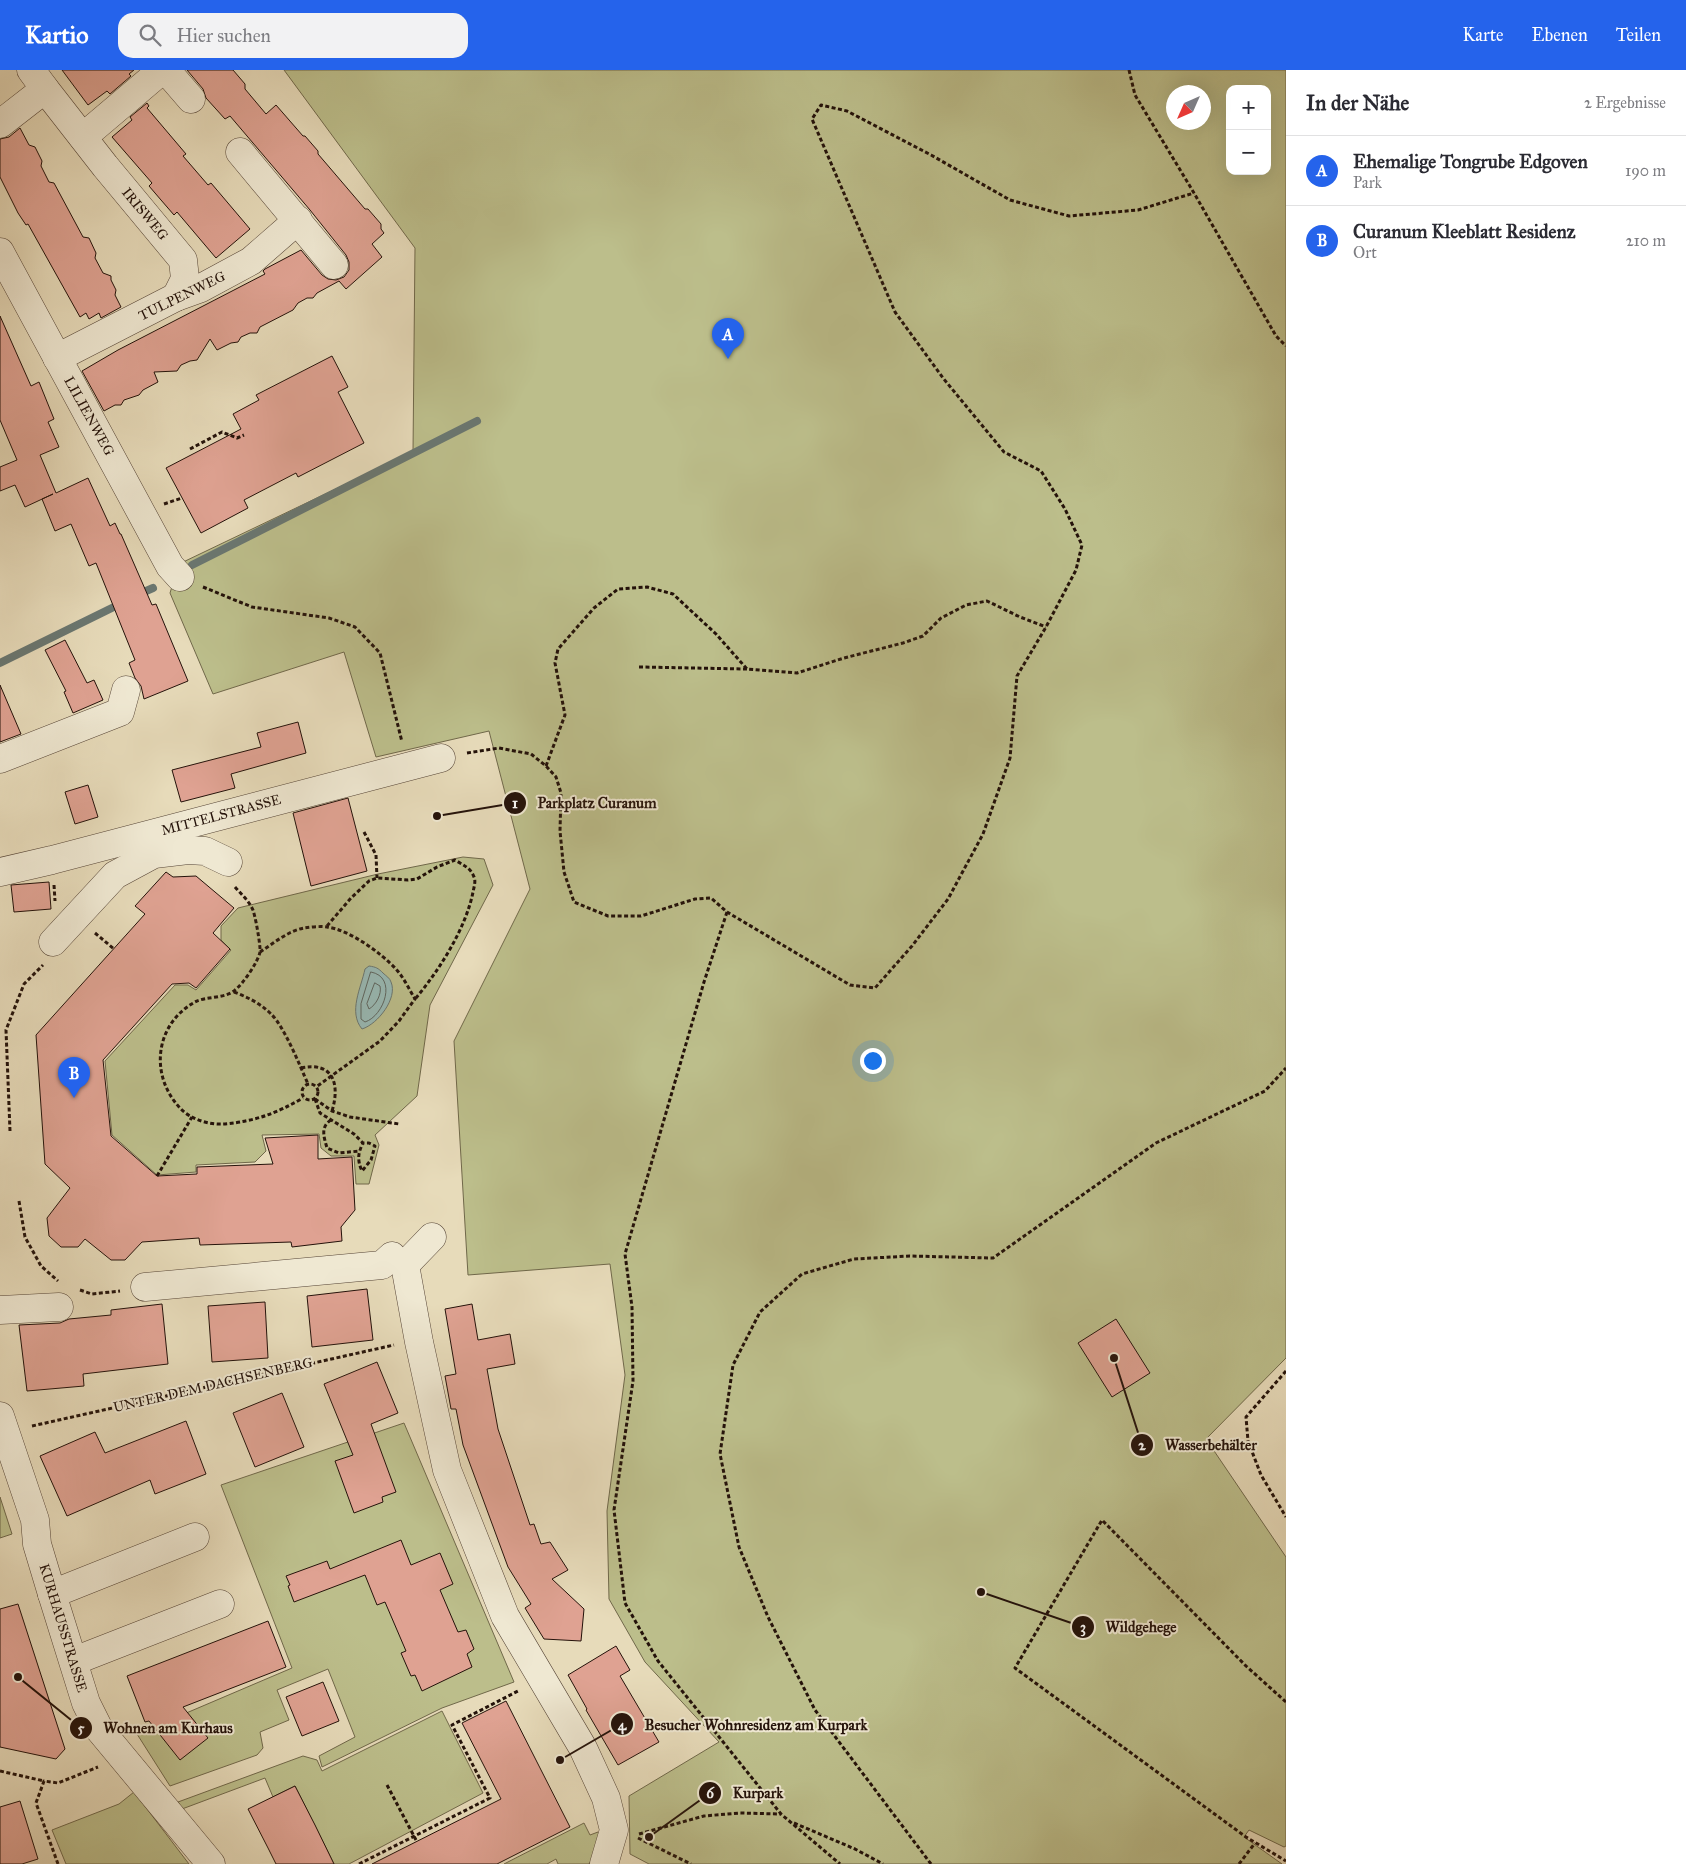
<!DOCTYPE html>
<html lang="de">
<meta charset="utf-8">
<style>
:root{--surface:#fff;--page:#f2f2f3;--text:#2b2b33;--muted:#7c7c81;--line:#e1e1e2;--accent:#2563eb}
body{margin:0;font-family:"IM FELL Great Primer",serif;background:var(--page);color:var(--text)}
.controls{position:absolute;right:15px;top:15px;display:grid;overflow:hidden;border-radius:10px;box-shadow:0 5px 20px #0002}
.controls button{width:45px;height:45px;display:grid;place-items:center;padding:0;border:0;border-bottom:1px solid var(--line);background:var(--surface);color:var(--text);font:25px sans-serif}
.compass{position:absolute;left:1166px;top:15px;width:45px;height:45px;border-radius:50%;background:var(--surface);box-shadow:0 5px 20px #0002;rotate:225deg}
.you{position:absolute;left:872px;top:990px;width:18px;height:18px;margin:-12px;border:4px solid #fff;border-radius:50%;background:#1a73e8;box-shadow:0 0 0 8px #1a73e833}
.badge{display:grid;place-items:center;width:32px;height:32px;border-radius:50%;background:var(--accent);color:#fff;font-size:16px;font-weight:700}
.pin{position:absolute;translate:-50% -41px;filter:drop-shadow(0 1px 2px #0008)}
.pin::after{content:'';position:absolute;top:26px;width:18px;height:15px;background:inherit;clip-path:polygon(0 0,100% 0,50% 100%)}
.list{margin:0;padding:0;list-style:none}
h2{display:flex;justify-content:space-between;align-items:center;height:65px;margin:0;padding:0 20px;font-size:21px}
h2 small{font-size:16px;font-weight:400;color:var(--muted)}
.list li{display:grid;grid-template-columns:32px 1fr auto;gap:15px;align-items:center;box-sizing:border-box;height:70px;padding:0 20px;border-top:1px solid var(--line)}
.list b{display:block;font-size:19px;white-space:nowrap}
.list p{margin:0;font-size:16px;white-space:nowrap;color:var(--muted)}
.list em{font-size:16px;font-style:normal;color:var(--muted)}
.icon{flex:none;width:28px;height:28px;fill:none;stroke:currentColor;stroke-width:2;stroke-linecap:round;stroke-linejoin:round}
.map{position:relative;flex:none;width:1286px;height:1794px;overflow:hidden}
header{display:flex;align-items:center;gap:30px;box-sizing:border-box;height:70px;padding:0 25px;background:var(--accent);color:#fff}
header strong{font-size:24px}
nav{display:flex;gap:28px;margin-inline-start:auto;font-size:18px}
.search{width:350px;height:45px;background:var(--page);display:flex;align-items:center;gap:12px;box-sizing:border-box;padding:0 18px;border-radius:15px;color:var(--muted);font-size:19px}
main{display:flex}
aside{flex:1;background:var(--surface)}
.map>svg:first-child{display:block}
</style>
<header>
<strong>Kartio</strong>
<div class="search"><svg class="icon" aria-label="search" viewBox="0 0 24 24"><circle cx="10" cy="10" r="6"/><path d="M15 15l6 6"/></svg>Hier suchen</div>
<nav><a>Karte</a><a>Ebenen</a><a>Teilen</a></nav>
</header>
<main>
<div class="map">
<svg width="1286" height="1794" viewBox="0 0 1286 1794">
<rect width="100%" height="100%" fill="#e7dbba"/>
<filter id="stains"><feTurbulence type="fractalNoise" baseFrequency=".004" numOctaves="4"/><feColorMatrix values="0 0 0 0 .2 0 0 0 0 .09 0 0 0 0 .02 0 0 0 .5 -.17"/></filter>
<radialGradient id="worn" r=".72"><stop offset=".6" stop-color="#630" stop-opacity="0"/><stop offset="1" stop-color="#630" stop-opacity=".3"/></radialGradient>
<g fill="#bcbe8b" stroke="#70684a" fill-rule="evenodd">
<path d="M 284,0 L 1286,0 L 1286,1288 L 1206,1369 L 1286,1487 L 1286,1776 L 1284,1777 L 1249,1760 L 1244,1767 L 1282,1794 L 649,1794 L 630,1784 L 629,1726 L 719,1672 L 645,1592 L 609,1529 L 607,1441 L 625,1305 L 610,1194 L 468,1205 L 454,971 L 530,819 L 489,661 L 376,687 L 344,582 L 213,624 L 170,523 L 179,494 L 413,382 L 415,178 ZM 1230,19 L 1267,19 L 1267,101 L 1230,101 ZM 1174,22 L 1204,22 L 1204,52 L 1174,52 Z"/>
<path d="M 463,787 L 484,789 L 493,815 L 430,935 L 417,1026 L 375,1065 L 379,1075 L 369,1114 L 356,1114 L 354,1086 L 331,1086 L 321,1078 L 319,1064 L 262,1065 L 266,1081 L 255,1092 L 196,1095 L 196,1102 L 157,1105 L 112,1065 L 105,991 L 175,915 L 188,915 L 196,920 L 231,880 L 221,870 L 221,856 L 238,838 L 378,804 Z"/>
<path d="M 404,1353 L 514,1612 L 442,1638 L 322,1697 L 319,1686 L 355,1667 L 328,1599 L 277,1620 L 289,1650 L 260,1662 L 263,1678 L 257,1685 L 170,1716 L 137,1664 L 292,1598 L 221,1415 Z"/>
<path d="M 0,1427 L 12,1464 L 0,1468 Z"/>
<path d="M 442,1641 L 483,1723 L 349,1794 L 334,1794 L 295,1716 L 273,1727 L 265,1708 L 182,1739 L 178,1732 L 303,1686 L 317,1690 L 322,1701 Z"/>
<path d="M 134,1722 L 189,1794 L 66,1794 L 52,1760 L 119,1734 Z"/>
<path d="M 584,1753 L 590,1765 L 598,1762 L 600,1766 L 597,1782 L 589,1794 L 558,1794 L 556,1789 L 547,1794 L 504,1794 Z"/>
</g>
<path fill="#98bab6" stroke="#6a7771" d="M 369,896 C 376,897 378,898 383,903 C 386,906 390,908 391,912 C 398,928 378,954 362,959 C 348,942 361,918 365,899 Z"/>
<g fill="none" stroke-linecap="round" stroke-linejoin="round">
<g stroke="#5e6660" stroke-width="1">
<path d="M 371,902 C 398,907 384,946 365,952 L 361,949 L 361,934 Z"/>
<path d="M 375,913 L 380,916 C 382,924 376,935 369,939 L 367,934 Z"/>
</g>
<g stroke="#6a7771" stroke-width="8">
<path d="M 192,495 L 477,351"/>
<path d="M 137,525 L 153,518"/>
<path d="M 0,593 L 122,533"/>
</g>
</g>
<g fill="#dfa292" stroke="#24120a">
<path d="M 62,0 L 134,0 L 129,4 L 131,6 L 110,24 L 107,21 L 88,35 Z"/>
<path d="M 187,0 L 233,0 L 245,14 L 245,19 L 266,44 L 276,35 L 303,66 L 305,66 L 318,81 L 318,84 L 365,139 L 368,139 L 381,154 L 381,159 L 384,163 L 372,174 L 382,187 L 346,219 L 339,211 L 317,223 L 313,228 L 307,228 L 298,233 L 293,240 L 260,257 L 257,263 L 250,263 L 241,267 L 238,272 L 231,273 L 217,280 L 210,269 L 197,290 L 190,291 L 181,295 L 177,301 L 154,302 L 158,312 L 143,320 L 139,325 L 124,330 L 121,335 L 115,335 L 104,341 L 82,301 L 118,280 L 265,204 L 263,201 L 265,199 L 301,180 L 322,205 L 328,209 L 336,210 L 344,207 L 349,200 L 349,192 L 346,185 L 310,140 L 230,46 L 225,49 L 206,28 L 203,19 Z"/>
<path d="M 147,33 L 149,36 L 147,38 L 186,84 L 183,86 L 208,115 L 211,113 L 250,159 L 216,188 L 177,142 L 174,145 L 161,130 L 149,116 L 152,113 L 112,67 L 132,50 L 130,47 Z"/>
<path d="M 20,58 L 29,75 L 35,77 L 42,91 L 41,96 L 49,112 L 54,113 L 83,167 L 89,168 L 96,183 L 95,188 L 103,203 L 111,206 L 111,210 L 116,220 L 115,225 L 121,237 L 101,248 L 99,243 L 89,249 L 86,243 L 80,247 L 28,154 L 26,155 L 18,143 L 0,107 L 0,69 L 9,67 Z"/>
<path d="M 0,246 L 31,316 L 39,312 L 54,349 L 48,352 L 59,377 L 40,385 L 56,423 L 88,408 L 110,456 L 115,453 L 120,464 L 121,464 L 152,535 L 156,534 L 188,611 L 144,629 L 141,616 L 135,608 L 129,593 L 135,590 L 96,493 L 89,496 L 71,454 L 55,461 L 42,429 L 53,424 L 25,437 L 15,415 L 0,421 L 0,397 L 17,390 L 0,350 Z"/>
<path d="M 332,286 L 348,317 L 338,322 L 364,373 L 298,407 L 296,403 L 244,430 L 248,438 L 201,463 L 166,398 L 241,359 L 233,344 L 259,330 L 256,325 Z"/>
<path d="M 65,570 L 87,613 L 94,610 L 103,630 L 73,643 L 64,622 L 66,621 L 45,580 Z"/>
<path d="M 0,615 L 21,664 L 0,672 Z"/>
<path d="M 298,652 L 306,683 L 231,704 L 235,718 L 181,732 L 172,700 L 261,677 L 257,663 Z"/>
<path d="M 88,715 L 98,747 L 75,754 L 65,722 Z"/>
<path d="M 348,728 L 367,801 L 311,816 L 293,743 Z"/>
<path d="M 166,802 L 173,807 L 196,806 L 234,838 L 213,863 L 230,879 L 196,918 L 189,913 L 172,914 L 103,990 L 111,1066 L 157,1106 L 197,1104 L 197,1097 L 273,1094 L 265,1068 L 318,1065 L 318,1089 L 352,1087 L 355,1140 L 341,1157 L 342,1171 L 292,1177 L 291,1172 L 200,1175 L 199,1168 L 142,1172 L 125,1190 L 111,1190 L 85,1169 L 78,1177 L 61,1177 L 49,1166 L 47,1148 L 70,1118 L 45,1094 L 36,965 L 145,844 L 135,836 Z"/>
<path d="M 49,812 L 51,839 L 14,842 L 11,815 Z"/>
<path d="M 367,1219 L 373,1270 L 312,1277 L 307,1226 Z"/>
<path d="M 265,1232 L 268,1288 L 212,1292 L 208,1236 Z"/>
<path d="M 162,1234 L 168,1294 L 83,1304 L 84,1316 L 27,1321 L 19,1255 L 60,1253 L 69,1249 L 111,1245 L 111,1240 Z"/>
<path d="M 472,1234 L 478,1270 L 510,1264 L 515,1294 L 487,1299 L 498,1359 L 530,1455 L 534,1454 L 541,1474 L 550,1472 L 568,1500 L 552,1509 L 584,1539 L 581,1571 L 544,1569 L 525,1538 L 531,1534 L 508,1497 L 463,1375 L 456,1339 L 451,1339 L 445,1306 L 456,1304 L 445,1239 Z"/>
<path d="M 1116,1249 L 1150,1303 L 1112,1327 L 1078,1273 Z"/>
<path d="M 377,1292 L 398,1343 L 371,1354 L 396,1422 L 382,1427 L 383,1432 L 354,1443 L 335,1391 L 353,1385 L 324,1314 Z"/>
<path d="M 282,1323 L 304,1377 L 255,1397 L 233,1343 Z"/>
<path d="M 186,1351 L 206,1404 L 155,1424 L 150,1410 L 67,1446 L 40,1386 L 95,1362 L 105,1383 Z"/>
<path d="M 401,1470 L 411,1495 L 440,1483 L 453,1514 L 440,1520 L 458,1562 L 466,1560 L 474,1579 L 467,1584 L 472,1597 L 422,1621 L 415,1605 L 411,1606 L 401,1583 L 406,1581 L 385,1532 L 377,1535 L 365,1505 L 294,1532 L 288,1516 L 290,1515 L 286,1506 L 327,1491 L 330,1499 Z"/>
<path d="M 18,1534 L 65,1679 L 56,1689 L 0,1677 L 0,1539 Z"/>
<path d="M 268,1551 L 286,1597 L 183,1637 L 208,1668 L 180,1690 L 149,1651 L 145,1652 L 127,1606 Z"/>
<path d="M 616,1576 L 630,1600 L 620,1606 L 659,1672 L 618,1695 L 586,1640 L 587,1639 L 568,1605 Z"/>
<path d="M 323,1612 L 339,1651 L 302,1666 L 286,1627 Z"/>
<path d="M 506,1631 L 570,1757 L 497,1794 L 372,1794 L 501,1729 L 462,1653 Z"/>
<path d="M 295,1716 L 315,1755 L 334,1794 L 276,1794 L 268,1778 L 248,1739 Z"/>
<path d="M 20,1731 L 38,1789 L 22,1794 L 0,1794 L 0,1737 Z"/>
</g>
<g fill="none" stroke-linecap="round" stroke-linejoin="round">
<defs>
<g id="minor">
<path d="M 166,0 L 191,29"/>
<path d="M 45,19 L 105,96 L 183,190 L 185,209 L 176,227"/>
<path d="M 0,54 L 45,19 L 31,0"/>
<path d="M 83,67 L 162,0"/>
<path d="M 240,82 L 334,195"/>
<path d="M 0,182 L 170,496 L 180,507"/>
<path d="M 57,288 L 176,227 L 201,218 L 251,191 L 298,150"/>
<path d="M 0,689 L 120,642 L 126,620"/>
<path d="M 0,802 L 52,790 L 441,688"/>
<path d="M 53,872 L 115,805 L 154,784 L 188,780 L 205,781 L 228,792"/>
<path d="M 432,1167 L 405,1195 L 419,1272 L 447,1400 L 505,1546 L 583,1678 L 606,1728 L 614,1760 L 604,1794"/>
<path d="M 145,1217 L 382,1195 L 392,1186"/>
<path d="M 0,1240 L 59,1237"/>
<path d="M 0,1346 L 35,1450 L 37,1474 L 52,1524 L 86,1633 L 99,1659 L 211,1794"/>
<path d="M 52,1524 L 195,1467"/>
<path d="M 74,1591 L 220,1534"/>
</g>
</defs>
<use href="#minor" stroke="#554436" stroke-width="29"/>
<g stroke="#24120a" stroke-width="3" stroke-dasharray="4 2.5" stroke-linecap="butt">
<path d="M 1129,0 L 1135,25 L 1194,123 L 1276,266 L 1286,276"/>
<path d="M 190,379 L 222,362 L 237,368 L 244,365"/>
<path d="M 164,434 L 182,428"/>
<path d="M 203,517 L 252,537 L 329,548 L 355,557 L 380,583 L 402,672"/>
<path d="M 639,597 L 747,599"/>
<path d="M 467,683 L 499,678 L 531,684 L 546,696 L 556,707 L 561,723 L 560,761 L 564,802 L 574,832 L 608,846 L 641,846 L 695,829 L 711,828 L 727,842 L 850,915 L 875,918 L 912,876 L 948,829 L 983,764 L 1010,688 L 1017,606 L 1046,557 L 1076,500 L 1082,475 L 1065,439 L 1041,401 L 1004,382 L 943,308 L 895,242 L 812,49 L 821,35 L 847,41 L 931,85 L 1010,130 L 1069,146 L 1138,140 L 1194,123"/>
<path d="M 546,696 L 565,645 L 555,593 L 558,579 L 594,538 L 618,519 L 647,517 L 673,524 L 716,564 L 747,599 L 797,603 L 844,588 L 903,573 L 923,566 L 941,548 L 966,535 L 987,531 L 1020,547 L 1046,557"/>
<path d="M 364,762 L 376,785 L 377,808"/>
<path d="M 54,815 L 55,831"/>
<path d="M 235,817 C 241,824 248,830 252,838 C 255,842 261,878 260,882 C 258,892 243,914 235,920 C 225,929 206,926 195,932 C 155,954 149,1005 180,1038 C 191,1050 210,1055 225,1054 C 256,1051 277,1043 303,1028"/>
<path d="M 727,842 L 704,912 L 625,1184 L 632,1237 L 633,1311 L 614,1440 L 625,1533 L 658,1591 L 781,1744 L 840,1794"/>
<path d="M 327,856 L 351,828 L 369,811 L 377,808 L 408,810 L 417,809 L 437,797 L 455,790 C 463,795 471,798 474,807 C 476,811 474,817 473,822 C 466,858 439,901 415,929"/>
<path d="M 95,863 L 114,879"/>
<path d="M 260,882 C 274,873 288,861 304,858 C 311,857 321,856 327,857 C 350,860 381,883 396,899 C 404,908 409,919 415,929 L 399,951 L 380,971 L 316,1017"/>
<path d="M 234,922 C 247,927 260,933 271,944 C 284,956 300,996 308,1014"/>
<path d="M 301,998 C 334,991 340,1015 332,1041"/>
<circle cx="310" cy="1022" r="8"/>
<path d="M 315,1029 L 320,1043 L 354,1064 L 363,1073 L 369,1073 L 375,1076 L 371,1090 L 362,1101 C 357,1090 358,1083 363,1073"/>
<path d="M 315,1029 L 332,1041 L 350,1047 L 399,1054"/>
<path d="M 331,1050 C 320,1057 324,1067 327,1078 L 339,1083 L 360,1081"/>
<path d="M 10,1061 L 6,960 L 24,914 L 43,895"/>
<path d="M 157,1106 L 192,1047"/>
<path d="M 19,1131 L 25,1167 L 41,1196 L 58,1211"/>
<path d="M 80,1220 L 92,1224 L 120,1221"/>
<path d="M 1286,1301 L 1246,1347 L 1248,1371 L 1261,1405 L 1286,1447"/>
<path d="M 32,1356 L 394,1275"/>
<path d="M 1286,1632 L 1246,1596 L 1102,1450 L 1015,1598 L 1246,1767 L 1286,1791"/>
<path d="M 0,1701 L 44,1711"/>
<path d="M 387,1715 L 416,1770"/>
<path d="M 794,1753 L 855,1779 L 883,1794"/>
<path d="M 639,1764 L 704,1746 L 740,1743 L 781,1744"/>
<path d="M 638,1768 L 691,1794"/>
<path d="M 58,1794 L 36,1733 L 44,1711 L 58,1713 L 98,1697"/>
<path d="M 359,1794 L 490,1728 L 452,1655 L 518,1621"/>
<path d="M 931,1794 L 815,1640 L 768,1547 L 739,1477 L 720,1384 L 733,1295 L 760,1242 L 802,1204 L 854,1189 L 910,1186 L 993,1188 L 1156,1073 L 1265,1021 L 1286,998"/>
<path d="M 1239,1794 L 1255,1773"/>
</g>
<use href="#minor" stroke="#efe8d2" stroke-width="28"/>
</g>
<g text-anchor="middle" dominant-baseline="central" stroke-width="4" stroke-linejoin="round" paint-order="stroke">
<g font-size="14" fill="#24120a" stroke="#efe8d2">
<text transform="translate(145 144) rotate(50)">IRISWEG</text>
<text transform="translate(182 226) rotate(-26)">TULPENWEG</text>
<text transform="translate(89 346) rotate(61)">LILIENWEG</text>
<text transform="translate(221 745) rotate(-15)">MITTELSTRASSE</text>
<text transform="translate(213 1315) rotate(-13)">UNTER DEM DACHSENBERG</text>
<text transform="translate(63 1558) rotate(73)">KURHAUSSTRASSE</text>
</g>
</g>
<path fill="none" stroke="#24120a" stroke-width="2" d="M437 746L515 733M1114 1288L1142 1375M981 1522L1083 1557M560 1690L622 1654M18 1607L81 1658M649 1767L710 1723"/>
<g fill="#24120a" stroke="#efe8d2" stroke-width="2">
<circle cx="437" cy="746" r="5"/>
<circle cx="1114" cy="1288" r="5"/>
<circle cx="981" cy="1522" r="5"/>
<circle cx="560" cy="1690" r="5"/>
<circle cx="18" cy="1607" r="5"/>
<circle cx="649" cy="1767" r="5"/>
<circle cx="515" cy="733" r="12"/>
<circle cx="1142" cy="1375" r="12"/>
<circle cx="1083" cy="1557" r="12"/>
<circle cx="622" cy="1654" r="12"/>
<circle cx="81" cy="1658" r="12"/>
<circle cx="710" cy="1723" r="12"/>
</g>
<g font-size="15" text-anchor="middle" font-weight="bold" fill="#fff">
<text x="515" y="738">1</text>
<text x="1142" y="1380">2</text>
<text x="1083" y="1562">3</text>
<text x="622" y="1660">4</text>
<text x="81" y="1663">5</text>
<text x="710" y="1728">6</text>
</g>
<g font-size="15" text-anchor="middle" font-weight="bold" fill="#24120a" stroke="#efe8d2" stroke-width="4" stroke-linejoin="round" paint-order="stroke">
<text x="597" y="738">Parkplatz Curanum</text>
<text x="1211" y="1380">Wasserbehälter</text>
<text x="1141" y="1562">Wildgehege</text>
<text x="756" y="1660">Besucher Wohnresidenz am Kurpark</text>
<text x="168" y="1663">Wohnen am Kurhaus</text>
<text x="758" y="1728">Kurpark</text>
</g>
<rect width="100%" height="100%" filter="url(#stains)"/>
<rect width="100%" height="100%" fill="url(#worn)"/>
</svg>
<div class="controls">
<button>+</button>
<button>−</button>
</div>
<svg class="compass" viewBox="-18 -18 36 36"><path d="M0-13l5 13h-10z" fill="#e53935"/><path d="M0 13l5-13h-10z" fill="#7c7c81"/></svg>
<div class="you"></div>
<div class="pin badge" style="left:728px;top:289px">A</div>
<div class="pin badge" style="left:74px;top:1028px">B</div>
</div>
<aside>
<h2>In der Nähe<small>2 Ergebnisse</small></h2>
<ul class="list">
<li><span class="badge">A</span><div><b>Ehemalige Tongrube Edgoven</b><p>Park</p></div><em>190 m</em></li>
<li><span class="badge">B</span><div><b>Curanum Kleeblatt Residenz</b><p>Ort</p></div><em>210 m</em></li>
</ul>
</aside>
</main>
